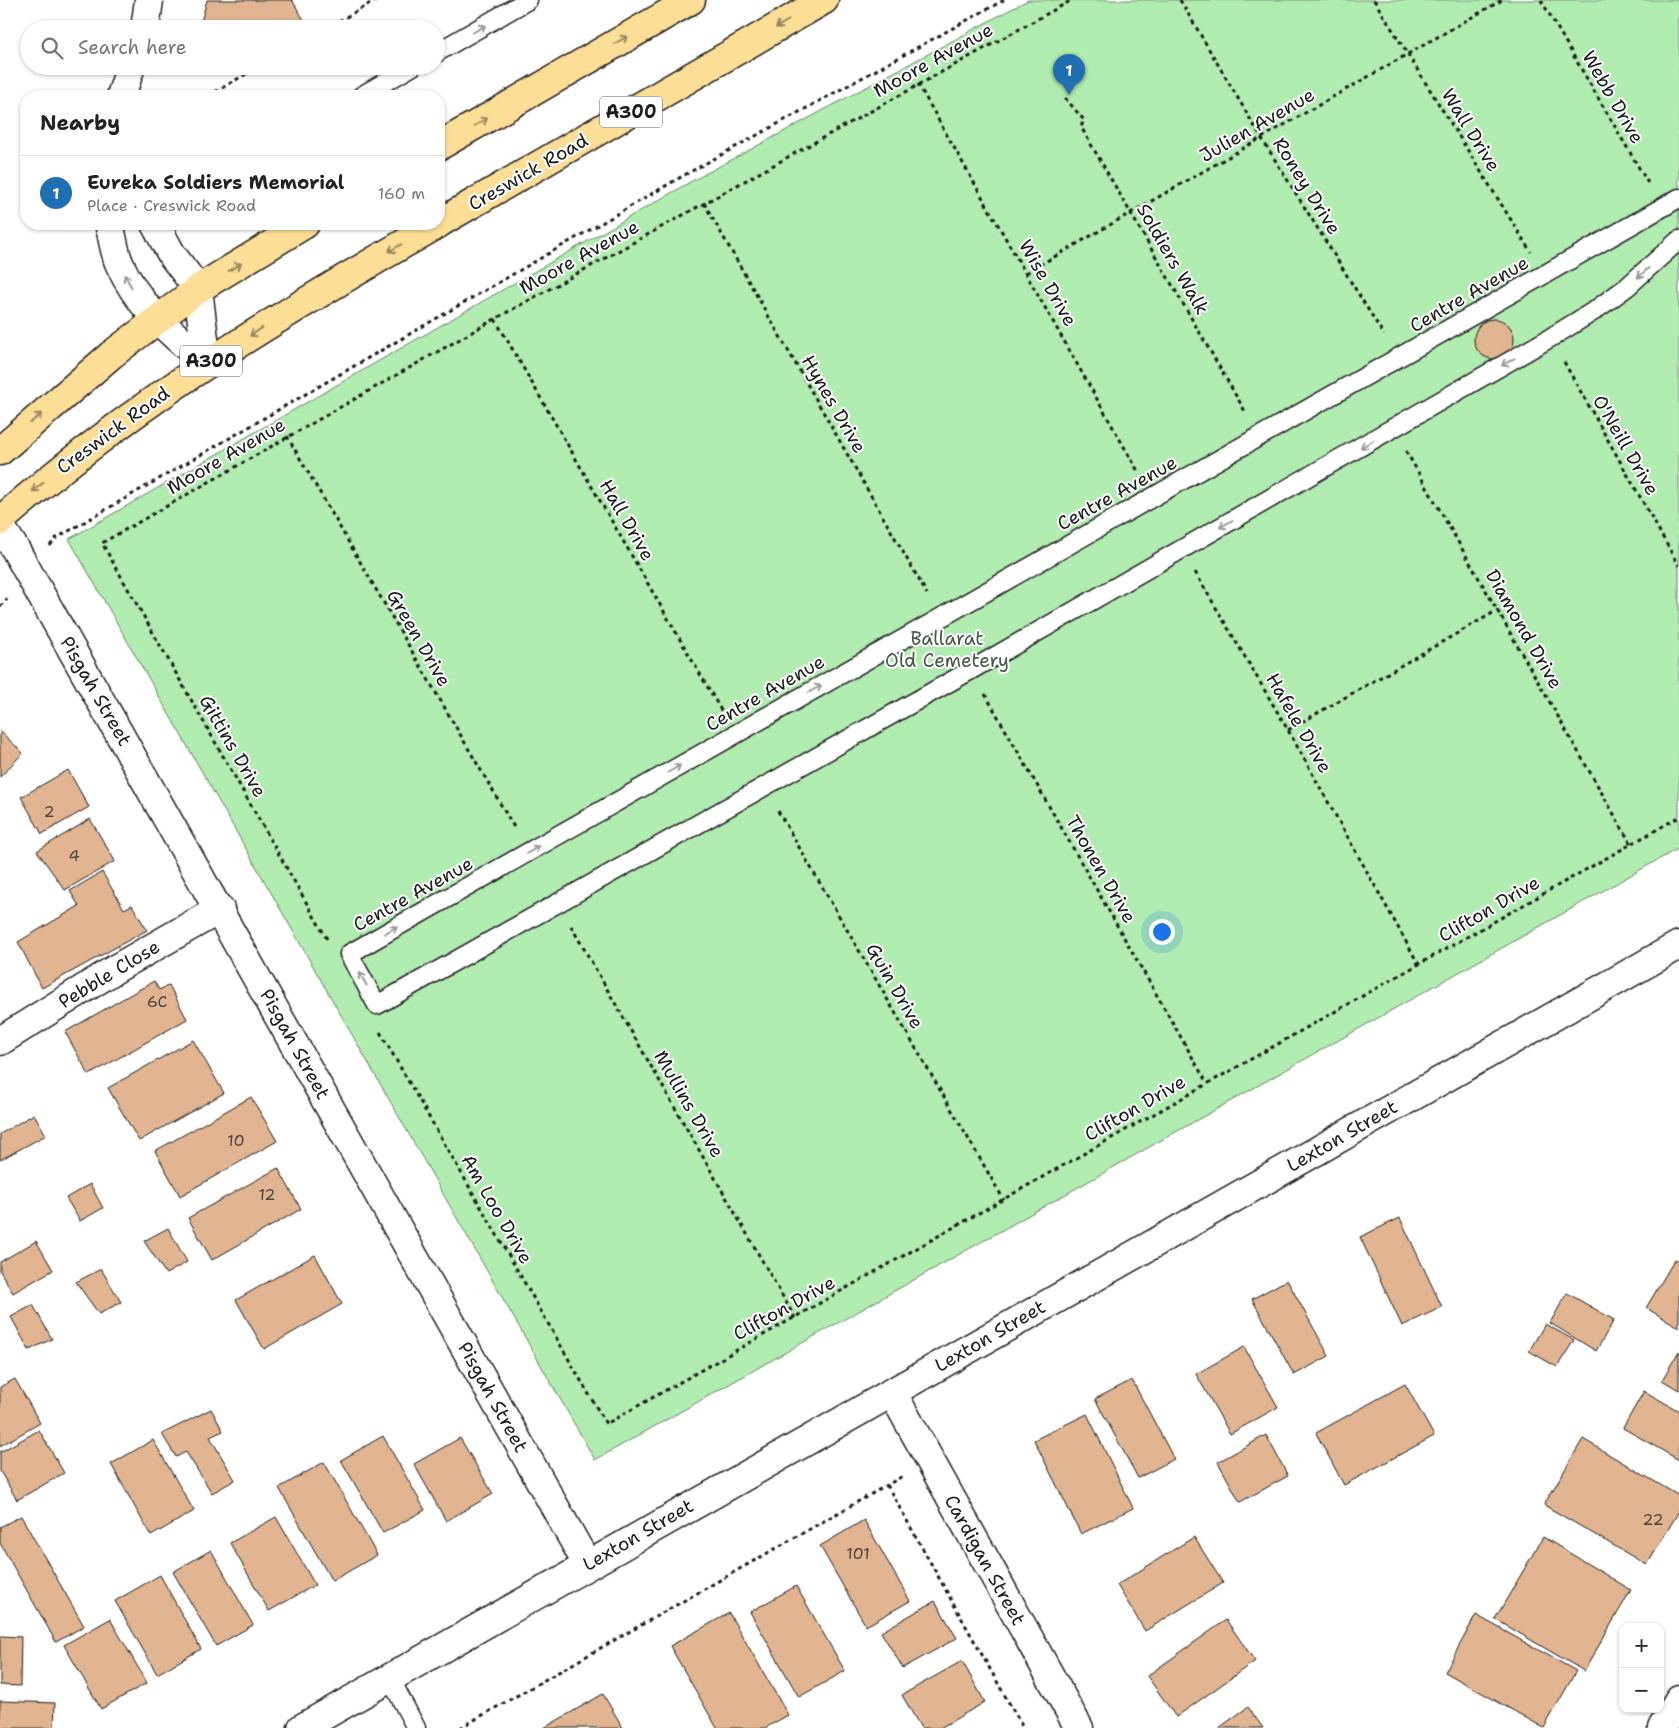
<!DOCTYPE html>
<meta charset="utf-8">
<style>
:root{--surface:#fff;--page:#f2f2f2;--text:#222;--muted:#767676;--line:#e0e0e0;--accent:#1f6fb2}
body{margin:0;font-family:"Shantell Sans",sans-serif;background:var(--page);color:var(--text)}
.controls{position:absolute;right:15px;bottom:15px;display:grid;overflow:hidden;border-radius:10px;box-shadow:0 1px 4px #0004}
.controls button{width:45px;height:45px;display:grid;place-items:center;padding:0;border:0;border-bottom:1px solid var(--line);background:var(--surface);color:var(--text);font:25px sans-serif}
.you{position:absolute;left:1161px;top:931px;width:18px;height:18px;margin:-12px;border:4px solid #fff;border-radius:50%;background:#1a73e8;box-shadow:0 0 0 8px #1a73e833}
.badge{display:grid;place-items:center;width:32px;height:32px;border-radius:50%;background:var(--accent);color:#fff;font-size:16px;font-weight:700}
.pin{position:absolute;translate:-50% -41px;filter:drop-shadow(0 1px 2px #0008)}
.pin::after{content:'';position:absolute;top:26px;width:18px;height:15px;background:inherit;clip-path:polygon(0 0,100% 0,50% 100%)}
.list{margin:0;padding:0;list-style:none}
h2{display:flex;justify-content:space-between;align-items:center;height:65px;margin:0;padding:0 20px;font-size:21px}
h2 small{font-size:16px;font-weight:400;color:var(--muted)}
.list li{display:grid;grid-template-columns:32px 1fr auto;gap:15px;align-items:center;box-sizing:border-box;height:75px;padding:0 20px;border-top:1px solid var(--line)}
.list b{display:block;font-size:19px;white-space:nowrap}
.list p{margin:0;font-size:16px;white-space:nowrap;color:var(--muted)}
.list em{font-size:16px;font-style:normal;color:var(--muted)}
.icon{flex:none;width:28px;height:28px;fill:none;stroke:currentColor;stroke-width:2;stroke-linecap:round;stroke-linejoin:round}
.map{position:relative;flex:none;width:1679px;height:1728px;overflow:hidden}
.search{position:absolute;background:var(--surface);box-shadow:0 1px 4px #0004;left:20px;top:20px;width:425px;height:55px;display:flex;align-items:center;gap:12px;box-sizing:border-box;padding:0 18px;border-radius:28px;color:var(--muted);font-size:19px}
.panel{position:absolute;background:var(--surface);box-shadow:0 1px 4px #0004;left:20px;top:90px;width:425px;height:140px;border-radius:20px}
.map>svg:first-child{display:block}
</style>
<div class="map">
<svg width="1679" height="1728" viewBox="0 0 1679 1728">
<rect width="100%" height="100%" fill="#fff"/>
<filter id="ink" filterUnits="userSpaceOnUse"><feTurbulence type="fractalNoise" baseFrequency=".02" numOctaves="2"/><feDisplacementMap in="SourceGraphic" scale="10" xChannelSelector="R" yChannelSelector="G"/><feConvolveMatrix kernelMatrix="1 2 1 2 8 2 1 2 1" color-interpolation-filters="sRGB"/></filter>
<g filter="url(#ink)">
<path fill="#b1ecb1" stroke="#668466" d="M 1028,0 L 1679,0 L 1679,848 L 595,1460 L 69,539 L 692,181 Z"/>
<g fill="#e1b591" stroke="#1c1c1c">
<path d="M 207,0 L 292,0 L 307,25 L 306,29 L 199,29 Z"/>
<circle cx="1494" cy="339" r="20"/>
<path d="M 0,731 L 23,753 L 0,777 Z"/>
<path d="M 68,770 L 89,807 L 42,834 L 21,797 Z"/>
<path d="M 90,819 L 115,861 L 65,890 L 37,851 Z"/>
<path d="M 102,872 L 124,909 L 132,905 L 147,930 L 42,988 L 18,942 L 79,906 L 70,891 Z"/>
<path d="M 154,981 L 159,990 L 169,985 L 187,1019 L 89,1075 L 65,1032 Z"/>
<path d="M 193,1040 L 224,1093 L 139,1141 L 108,1088 Z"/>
<path d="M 251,1097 L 277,1141 L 180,1196 L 155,1151 Z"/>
<path d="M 34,1114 L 46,1135 L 0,1160 L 0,1134 Z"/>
<path d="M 278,1168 L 301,1209 L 212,1260 L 188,1218 Z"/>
<path d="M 90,1184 L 103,1208 L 80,1221 L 66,1198 Z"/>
<path d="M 1400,1218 L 1442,1307 L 1402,1326 L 1360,1237 Z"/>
<path d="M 168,1228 L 187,1262 L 166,1274 L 144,1241 Z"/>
<path d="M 36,1241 L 53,1270 L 13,1293 L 0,1271 L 0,1262 Z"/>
<path d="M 315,1255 L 342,1304 L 264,1349 L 236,1300 Z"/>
<path d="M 1675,1259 L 1679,1261 L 1679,1327 L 1646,1308 Z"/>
<path d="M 101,1269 L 121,1302 L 99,1314 L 76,1282 Z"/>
<path d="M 1287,1280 L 1329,1356 L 1294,1375 L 1252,1299 Z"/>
<path d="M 1567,1293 L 1614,1320 L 1596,1351 L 1550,1323 Z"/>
<path d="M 33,1305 L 52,1339 L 29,1350 L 11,1317 Z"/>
<path d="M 1545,1324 L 1574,1340 L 1557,1367 L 1529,1351 Z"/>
<path d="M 1244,1347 L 1278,1407 L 1230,1434 L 1196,1374 Z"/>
<path d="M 1679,1351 L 1679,1390 L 1662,1380 Z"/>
<path d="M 15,1379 L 40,1423 L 0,1446 L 0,1387 Z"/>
<path d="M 1132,1380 L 1174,1459 L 1138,1478 L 1095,1399 Z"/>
<path d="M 1405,1384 L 1434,1436 L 1344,1485 L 1316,1433 Z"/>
<path d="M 1644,1391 L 1679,1411 L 1679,1460 L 1623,1428 Z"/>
<path d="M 211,1409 L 223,1431 L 210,1437 L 235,1480 L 212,1493 L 186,1452 L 176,1457 L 162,1434 Z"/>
<path d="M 1087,1414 L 1133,1508 L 1081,1534 L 1034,1440 Z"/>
<path d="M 39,1430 L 64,1473 L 17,1500 L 0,1471 L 0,1452 Z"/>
<path d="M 1266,1435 L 1288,1476 L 1240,1502 L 1218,1462 Z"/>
<path d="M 383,1436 L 425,1510 L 383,1533 L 341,1460 Z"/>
<path d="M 460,1438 L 493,1494 L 446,1521 L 414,1464 Z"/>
<path d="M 1583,1439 L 1679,1496 L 1679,1511 L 1647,1565 L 1544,1505 Z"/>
<path d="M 153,1440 L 194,1511 L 151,1536 L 111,1464 Z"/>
<path d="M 324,1462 L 377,1555 L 332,1581 L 279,1488 Z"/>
<path d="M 21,1516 L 84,1626 L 56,1642 L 0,1543 L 0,1527 Z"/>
<path d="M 276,1517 L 315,1585 L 269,1611 L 230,1543 Z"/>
<path d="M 864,1520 L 910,1601 L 866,1626 L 820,1546 Z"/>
<path d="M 1194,1537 L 1223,1583 L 1145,1631 L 1117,1585 Z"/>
<path d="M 1543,1537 L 1631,1590 L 1584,1671 L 1495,1619 Z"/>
<path d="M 211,1550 L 253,1625 L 216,1646 L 173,1572 Z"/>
<path d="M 160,1575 L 201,1649 L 157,1674 L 115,1601 Z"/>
<path d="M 796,1586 L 845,1671 L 799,1697 L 750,1612 Z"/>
<path d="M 935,1601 L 957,1638 L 903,1668 L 881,1632 Z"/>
<path d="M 729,1613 L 788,1715 L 765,1728 L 717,1728 L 670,1646 Z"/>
<path d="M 1476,1615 L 1576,1671 L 1544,1728 L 1445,1672 Z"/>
<path d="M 110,1619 L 147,1683 L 101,1709 L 64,1645 Z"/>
<path d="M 1226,1620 L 1255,1661 L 1176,1717 L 1147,1676 Z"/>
<path d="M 0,1636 L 21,1637 L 20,1686 L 0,1685 Z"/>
<path d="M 962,1661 L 985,1702 L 940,1728 L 921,1728 L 902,1695 Z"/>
<path d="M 603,1694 L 623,1728 L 544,1728 Z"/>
<path d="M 0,1701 L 55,1703 L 54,1728 L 0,1728 Z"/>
<path d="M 1248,1707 L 1263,1728 L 1219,1728 Z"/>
</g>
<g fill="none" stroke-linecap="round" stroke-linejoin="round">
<defs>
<g id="lane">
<path d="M 436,53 L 528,0"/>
<path d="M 361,96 L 413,66"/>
<path d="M 1679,198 L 349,954 L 377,1005 L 971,670 L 1550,338 L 1594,311 L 1627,287 L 1679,240"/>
<path d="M 390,1678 L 416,1728"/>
</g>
<g id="street">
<path d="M 145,29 L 149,0"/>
<path d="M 121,96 L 131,66"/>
<path d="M 109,224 C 113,237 114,253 120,265 C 139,308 173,334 207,364"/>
<path d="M 155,224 L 172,255 L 198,289 L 207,364"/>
<path d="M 0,526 L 14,547 L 587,1564"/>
<path d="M 0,1041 L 117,968 L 220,909"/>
<path d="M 892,1392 L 1079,1728"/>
<path d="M 302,1728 L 1679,945"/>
</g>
<path id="secondary" d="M 1662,1728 L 1679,1699"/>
<g id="highway">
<path d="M 439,146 L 691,0"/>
<path d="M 439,223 L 824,0"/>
<path d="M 0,451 L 111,355 L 198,289 L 305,224"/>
<path d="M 0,521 C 134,402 283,313 438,224"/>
</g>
</defs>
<use href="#lane" stroke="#1c1c1c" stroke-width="21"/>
<use href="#street" stroke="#1c1c1c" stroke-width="31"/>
<use href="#secondary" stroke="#1c1c1c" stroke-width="31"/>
<use href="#highway" stroke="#1c1c1c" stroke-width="31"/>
<g stroke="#1c1c1c" stroke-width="3" stroke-dasharray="4 4" stroke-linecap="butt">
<path d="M 1180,0 L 1262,139 L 1384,335"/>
<path d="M 1374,0 L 1531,252"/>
<path d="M 1541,0 L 1649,185"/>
<path d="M 325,29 L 376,0"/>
<path d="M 918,84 L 1139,473"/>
<path d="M 208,96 L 260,66"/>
<path d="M 1065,98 L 1084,120 L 1081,127 L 1246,413"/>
<path d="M 704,203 L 927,594"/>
<path d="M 1026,273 L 1502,0"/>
<path d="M 495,319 L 722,712"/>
<path d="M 1564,362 L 1679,566"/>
<path d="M 287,436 L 515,829"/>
<path d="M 1406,451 L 1631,844"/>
<path d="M 50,546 L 55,539 L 688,173 L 1004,0"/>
<path d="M 1195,572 L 1288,730 L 1419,965"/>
<path d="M 0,607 L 7,599"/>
<path d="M 985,694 L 1207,1083"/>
<path d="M 1288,730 L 1498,610"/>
<path d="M 778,811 L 1004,1200"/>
<path d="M 571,926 L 795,1318"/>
<path d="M 327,939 L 102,543 L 495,319 L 1072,0"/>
<path d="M 380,1032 L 606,1424 L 1679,817"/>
<path d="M 887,1485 L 1023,1728"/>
<path d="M 460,1728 L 903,1476"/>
</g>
<use href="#lane" stroke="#fff" stroke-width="18"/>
<use href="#street" stroke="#fff" stroke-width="28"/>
<use href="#secondary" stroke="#fff" stroke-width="28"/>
<use href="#highway" stroke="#fcde96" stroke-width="28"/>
</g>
<defs><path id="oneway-shaft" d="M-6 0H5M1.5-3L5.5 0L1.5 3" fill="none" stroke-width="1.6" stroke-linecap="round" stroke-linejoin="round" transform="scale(1.25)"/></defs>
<g stroke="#97875f">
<use href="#oneway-shaft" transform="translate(782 24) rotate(150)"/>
<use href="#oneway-shaft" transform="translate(621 40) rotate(-30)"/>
<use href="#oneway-shaft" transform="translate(481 122) rotate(-30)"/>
<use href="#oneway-shaft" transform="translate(395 248) rotate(150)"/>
<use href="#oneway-shaft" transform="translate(235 267) rotate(-31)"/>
<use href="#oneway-shaft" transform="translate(256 332) rotate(147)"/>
<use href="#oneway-shaft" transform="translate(36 418) rotate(-41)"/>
<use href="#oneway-shaft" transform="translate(38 487) rotate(140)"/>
</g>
<g stroke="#999">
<use href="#oneway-shaft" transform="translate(479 29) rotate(-30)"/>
<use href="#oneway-shaft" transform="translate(1643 273) rotate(139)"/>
<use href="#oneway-shaft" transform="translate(128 281) rotate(-120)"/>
<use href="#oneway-shaft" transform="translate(1508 362) rotate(150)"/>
<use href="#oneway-shaft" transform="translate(1367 444) rotate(150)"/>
<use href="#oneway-shaft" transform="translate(1226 524) rotate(150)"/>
<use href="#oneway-shaft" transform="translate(815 689) rotate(-30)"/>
<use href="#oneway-shaft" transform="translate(674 769) rotate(-30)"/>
<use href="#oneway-shaft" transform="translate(533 850) rotate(-30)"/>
<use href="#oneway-shaft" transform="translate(391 930) rotate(-29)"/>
<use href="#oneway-shaft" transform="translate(363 979) rotate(-119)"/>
</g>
</g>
<g text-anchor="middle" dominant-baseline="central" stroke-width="4" stroke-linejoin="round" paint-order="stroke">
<g font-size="16" fill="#4d4239">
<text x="49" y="811">2</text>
<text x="74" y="855">4</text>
<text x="157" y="1001">6C</text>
<text x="236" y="1140">10</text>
<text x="267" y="1194">12</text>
<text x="1653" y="1519">22</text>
<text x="858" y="1553">101</text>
</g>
<g fill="#fff" stroke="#606060" stroke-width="1">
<rect x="600" y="96.5" width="62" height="31" rx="4"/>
<rect x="180" y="345.5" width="62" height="31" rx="4"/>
</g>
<g font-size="18" font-weight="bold" fill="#1c1c1c">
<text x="631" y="112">A300</text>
<text x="211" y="361">A300</text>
</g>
<g font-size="19" fill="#1c1c1c" stroke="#fff">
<text transform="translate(933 60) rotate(-29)">Moore Avenue</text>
<text transform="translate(1613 97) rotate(60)">Webb Drive</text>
<text transform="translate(1257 125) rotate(-30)">Julien Avenue</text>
<text transform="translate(1471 130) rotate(58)">Wall Drive</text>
<text transform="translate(528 172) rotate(-30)">Creswick Road</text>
<text transform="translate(1307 186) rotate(58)">Roney Drive</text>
<text transform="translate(579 257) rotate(-29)">Moore Avenue</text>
<text transform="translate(1173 259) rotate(60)">Soldiers Walk</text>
<text transform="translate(1048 283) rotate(60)">Wise Drive</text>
<text transform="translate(1469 294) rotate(-30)">Centre Avenue</text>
<text transform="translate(834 404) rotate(60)">Hynes Drive</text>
<text transform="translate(113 430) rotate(-36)">Creswick Road</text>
<text transform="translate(1626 445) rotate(60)">O'Neill Drive</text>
<text transform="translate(226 456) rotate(-30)">Moore Avenue</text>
<text transform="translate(1117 493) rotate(-29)">Centre Avenue</text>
<text transform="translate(627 520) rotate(60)">Hall Drive</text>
<text transform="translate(1524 629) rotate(60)">Diamond Drive</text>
<text transform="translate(419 638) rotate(60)">Green Drive</text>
<text transform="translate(96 691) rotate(60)">Pisgah Street</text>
<text transform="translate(765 693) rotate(-30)">Centre Avenue</text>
<text transform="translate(1299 723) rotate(60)">Hafele Drive</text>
<text transform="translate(233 746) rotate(60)">Gittins Drive</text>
<text transform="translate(1101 869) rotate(60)">Thonen Drive</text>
<text transform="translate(413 894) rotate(-29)">Centre Avenue</text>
<text transform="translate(1489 909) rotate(-30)">Clifton Drive</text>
<text transform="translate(109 974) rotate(-31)">Pebble Close</text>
<text transform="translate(895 986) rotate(60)">Guin Drive</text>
<text transform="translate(295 1044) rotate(61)">Pisgah Street</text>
<text transform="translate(689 1104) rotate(60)">Mullins Drive</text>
<text transform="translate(1135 1108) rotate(-30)">Clifton Drive</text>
<text transform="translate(1342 1136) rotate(-30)">Lexton Street</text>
<text transform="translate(497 1209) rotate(60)">Am Loo Drive</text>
<text transform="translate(784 1308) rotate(-29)">Clifton Drive</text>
<text transform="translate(990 1336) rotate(-30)">Lexton Street</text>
<text transform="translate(493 1397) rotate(61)">Pisgah Street</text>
<text transform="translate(638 1535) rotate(-30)">Lexton Street</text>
<text transform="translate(985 1560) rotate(61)">Cardigan Street</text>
</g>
<g font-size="19" fill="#495a49" stroke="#fff">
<text x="947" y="638">Ballarat<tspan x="947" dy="22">Old Cemetery</tspan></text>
</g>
</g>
</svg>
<div class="controls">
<button>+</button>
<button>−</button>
</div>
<div class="you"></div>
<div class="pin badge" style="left:1069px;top:95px">1</div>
<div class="search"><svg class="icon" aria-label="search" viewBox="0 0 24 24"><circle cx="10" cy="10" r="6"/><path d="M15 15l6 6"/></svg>Search here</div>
<section class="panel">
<h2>Nearby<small></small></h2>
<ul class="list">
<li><span class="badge">1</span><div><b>Eureka Soldiers Memorial</b><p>Place · Creswick Road</p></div><em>160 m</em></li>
</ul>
</section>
</div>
